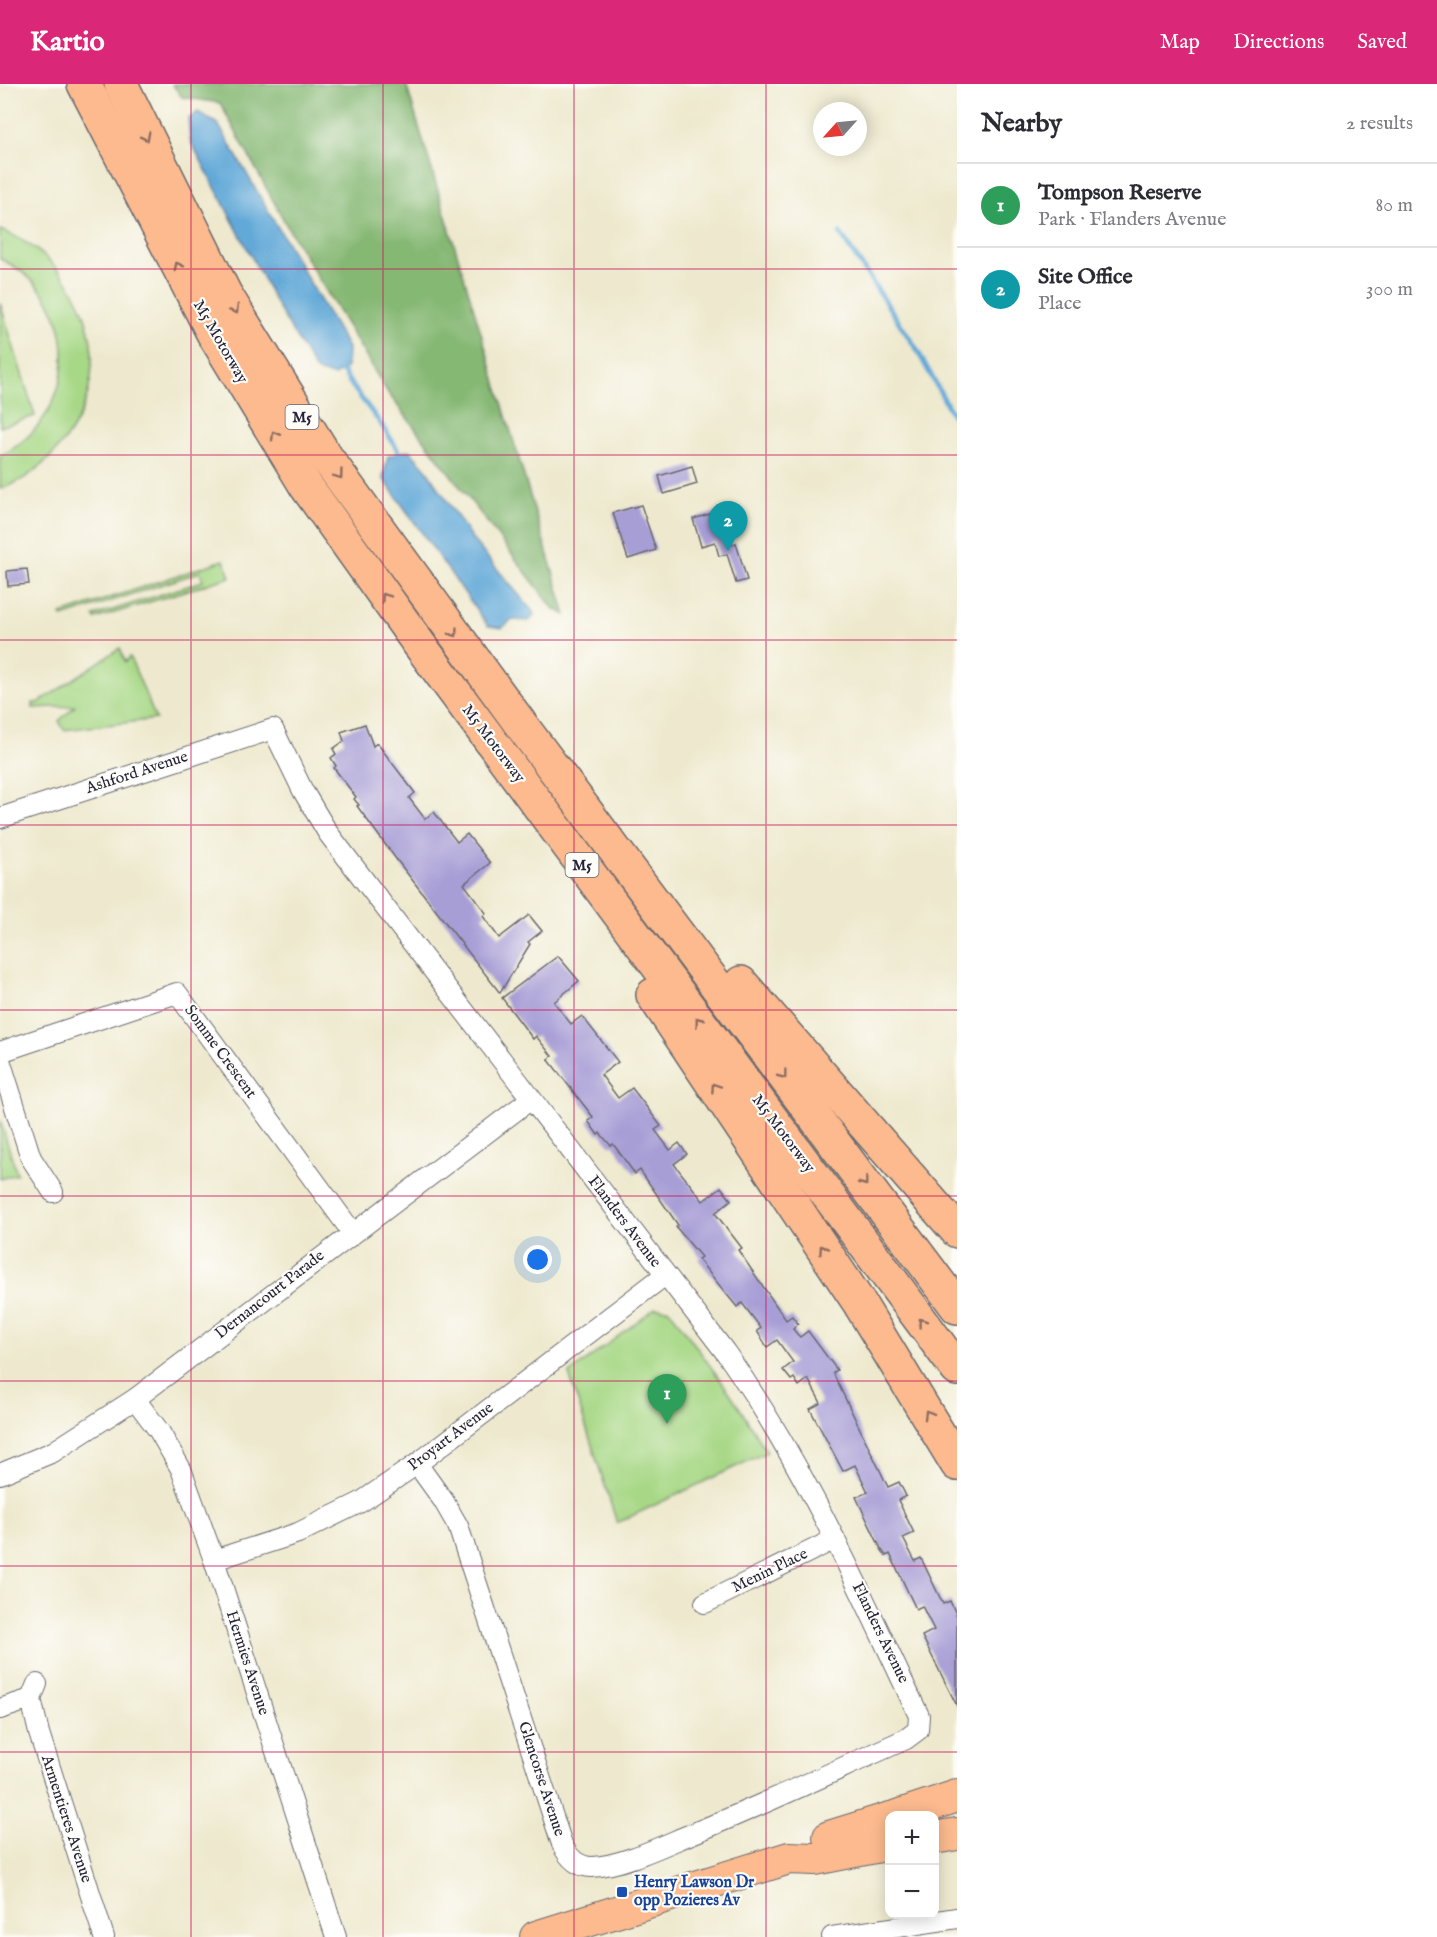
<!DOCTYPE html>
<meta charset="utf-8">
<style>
:root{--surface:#fff;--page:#f7f7f7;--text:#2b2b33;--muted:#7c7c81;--line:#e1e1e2;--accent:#db2777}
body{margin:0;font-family:"IM FELL English",serif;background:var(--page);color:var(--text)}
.controls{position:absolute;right:18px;bottom:18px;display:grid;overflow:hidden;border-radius:12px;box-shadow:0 3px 15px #0003}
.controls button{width:54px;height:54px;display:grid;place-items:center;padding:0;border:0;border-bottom:2px solid var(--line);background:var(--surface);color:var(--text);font:30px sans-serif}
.compass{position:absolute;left:813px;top:18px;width:54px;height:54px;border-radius:50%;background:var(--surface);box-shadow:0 3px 15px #0003;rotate:243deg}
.you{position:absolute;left:538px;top:1176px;width:21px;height:21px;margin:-15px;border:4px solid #fff;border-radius:50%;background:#1a73e8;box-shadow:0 0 0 9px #1a73e833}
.badge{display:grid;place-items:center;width:39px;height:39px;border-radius:50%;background:var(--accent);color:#fff;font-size:20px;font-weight:700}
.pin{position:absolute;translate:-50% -50px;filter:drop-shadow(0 2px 3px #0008)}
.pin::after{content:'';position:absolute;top:32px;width:21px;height:18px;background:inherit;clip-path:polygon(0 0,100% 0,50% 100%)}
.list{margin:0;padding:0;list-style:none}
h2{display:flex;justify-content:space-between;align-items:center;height:78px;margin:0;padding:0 24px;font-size:26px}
h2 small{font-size:20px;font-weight:400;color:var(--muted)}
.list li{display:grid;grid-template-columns:39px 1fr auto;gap:18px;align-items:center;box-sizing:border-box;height:84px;padding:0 24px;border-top:2px solid var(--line)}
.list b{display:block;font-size:22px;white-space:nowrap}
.list p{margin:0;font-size:20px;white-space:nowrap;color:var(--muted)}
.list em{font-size:20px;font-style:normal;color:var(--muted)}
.map{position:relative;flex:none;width:957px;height:1853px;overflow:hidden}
header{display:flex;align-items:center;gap:36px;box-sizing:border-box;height:84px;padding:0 30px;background:var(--accent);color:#fff}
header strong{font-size:28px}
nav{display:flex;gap:33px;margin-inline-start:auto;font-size:21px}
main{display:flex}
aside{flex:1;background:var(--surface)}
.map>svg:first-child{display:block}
</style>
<header>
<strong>Kartio</strong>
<nav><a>Map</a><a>Directions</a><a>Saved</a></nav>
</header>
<main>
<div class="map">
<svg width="957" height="1853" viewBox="0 0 957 1853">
<rect width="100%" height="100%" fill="#fdfcf7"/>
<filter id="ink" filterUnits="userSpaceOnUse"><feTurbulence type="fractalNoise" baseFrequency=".0167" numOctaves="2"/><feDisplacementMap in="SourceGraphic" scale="12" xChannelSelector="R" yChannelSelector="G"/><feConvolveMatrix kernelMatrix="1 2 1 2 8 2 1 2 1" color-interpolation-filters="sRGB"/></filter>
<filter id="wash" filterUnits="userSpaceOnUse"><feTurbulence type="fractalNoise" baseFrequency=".008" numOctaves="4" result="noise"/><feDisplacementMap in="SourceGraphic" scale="24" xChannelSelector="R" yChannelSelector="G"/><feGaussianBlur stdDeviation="1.35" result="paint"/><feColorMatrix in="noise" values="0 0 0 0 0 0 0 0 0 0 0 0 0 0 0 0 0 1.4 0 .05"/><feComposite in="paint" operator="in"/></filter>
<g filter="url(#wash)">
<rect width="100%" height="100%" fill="#eee9ce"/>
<g fill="#a7d886" stroke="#647d60" stroke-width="1.5">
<path d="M 0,146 C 89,179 123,289 59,363 C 44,381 23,398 0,405 L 0,372 C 82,331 86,214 0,175 Z"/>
<path d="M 0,219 L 35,332 L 0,343 Z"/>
<path d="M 224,476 L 230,493 L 95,535 L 94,532 L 203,497 L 200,488 L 62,533 L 61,530 Z"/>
<path d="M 120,564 L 125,578 L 130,573 L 156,635 L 64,646 L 59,637 L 75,622 L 33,624 L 33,619 L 38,619 Z"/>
<path d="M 0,1036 L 17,1090 L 0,1095 Z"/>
<path d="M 655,1224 L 669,1225 L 732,1312 L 767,1368 L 617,1439 L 569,1290 Z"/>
</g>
<path fill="#85b873" stroke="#546d57" stroke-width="1.5" d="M 172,0 L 406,0 L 566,531 L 553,524 L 388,309 L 288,144 L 220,19 L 182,13 Z"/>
<g fill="#62a9d8" stroke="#42668a" stroke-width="1.5">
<path d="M 198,28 L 218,40 L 348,264 L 347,283 L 335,292 L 316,287 L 279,225 L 190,56 L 188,35 Z"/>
<path d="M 409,366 L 427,386 L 472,455 L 535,530 L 529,537 L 512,536 L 502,544 L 488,542 L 383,394 L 388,372 Z"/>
</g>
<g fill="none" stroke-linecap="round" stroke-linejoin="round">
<g stroke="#62a9d8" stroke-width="5">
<path d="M 840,149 L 916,264 L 957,339"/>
<path d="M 343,288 C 360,316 384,339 399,369"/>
</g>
</g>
<g id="blocks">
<g fill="#a79ed6">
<path d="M 692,382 L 697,400 L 664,410 L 659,392 Z"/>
<path d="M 641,421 L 656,466 L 628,475 L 613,429 Z"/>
<path d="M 720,427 L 730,461 L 736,459 L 747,496 L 736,499 L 727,470 L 719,472 L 715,458 L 701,462 L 693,435 Z"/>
<path d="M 27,485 L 29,500 L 8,502 L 7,487 Z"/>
<path d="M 365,640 L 373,662 L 377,659 L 415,709 L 409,714 L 425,735 L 434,728 L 457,758 L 467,750 L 490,779 L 464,800 L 486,829 L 483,832 L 499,854 L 529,831 L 542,847 L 528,858 L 530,860 L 500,909 L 396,775 L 357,722 L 359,721 L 354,715 L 356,713 L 334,684 L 336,682 L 331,674 L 336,670 L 333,665 L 344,657 L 341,648 Z"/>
<path d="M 558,872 L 579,897 L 554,918 L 571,940 L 582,932 L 618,978 L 601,991 L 618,1014 L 632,1004 L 661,1042 L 655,1046 L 670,1066 L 679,1059 L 687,1070 L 674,1080 L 703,1117 L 721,1103 L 731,1116 L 715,1129 L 742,1164 L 738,1166 L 786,1236 L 792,1232 L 798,1240 L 793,1245 L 797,1250 L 800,1253 L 808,1247 L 837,1286 L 833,1289 L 888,1403 L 899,1398 L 906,1412 L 898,1416 L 914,1449 L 903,1454 L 915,1477 L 921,1474 L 943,1520 L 950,1517 L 957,1532 L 957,1622 L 922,1552 L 934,1546 L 922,1522 L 916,1525 L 890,1470 L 886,1472 L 881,1465 L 856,1413 L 868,1408 L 855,1381 L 843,1387 L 810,1325 L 821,1319 L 808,1295 L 799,1302 L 794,1294 L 791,1296 L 783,1286 L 793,1278 L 777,1256 L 767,1263 L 757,1247 L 761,1244 L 742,1219 L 737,1223 L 698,1175 L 701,1173 L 676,1143 L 678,1141 L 640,1086 L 635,1090 L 613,1060 L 611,1062 L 600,1049 L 598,1051 L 588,1037 L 593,1033 L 548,975 L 552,972 L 536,952 L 533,955 L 502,914 Z"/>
</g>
</g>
</g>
<g filter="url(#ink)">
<use href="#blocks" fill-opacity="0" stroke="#69686e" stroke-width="1.5"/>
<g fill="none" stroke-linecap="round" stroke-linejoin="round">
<defs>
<g id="minor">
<path d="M 0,734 L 273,645 L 303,707 L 328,749 L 726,1269 C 802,1377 855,1496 911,1615 L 919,1632 L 918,1646 L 906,1655 C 832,1688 759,1723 684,1753 C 658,1764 619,1782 592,1783 C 577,1783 568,1773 562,1760 L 458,1442 L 443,1416 L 417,1380"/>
<path d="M 0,968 L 177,909 L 352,1148"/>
<path d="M 0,976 L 31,1074 L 53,1108"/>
<path d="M 135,1315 L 159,1347 L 181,1385 L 214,1476 L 336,1853"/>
<path d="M 0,1390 L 53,1368 L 135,1315 L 531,1015"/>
<path d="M 214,1476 L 298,1449 L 361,1418 L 417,1380 L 665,1191"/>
<path d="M 705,1519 L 835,1455"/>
<path d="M 37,1600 L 31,1615 L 39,1649 L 104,1853"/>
<path d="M 0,1625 L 31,1615"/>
<path d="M 832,1853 L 957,1834"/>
</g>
<g id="primary">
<path d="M 897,1732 L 957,1712"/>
<path d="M 829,1753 L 890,1734"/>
<path d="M 934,1754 L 957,1750"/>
<path d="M 536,1853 L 789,1774 L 815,1775 L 890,1760"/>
</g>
<g id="motorway">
<path d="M 84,0 L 213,249 L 306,402 L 419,560 L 957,1285"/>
<path d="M 121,0 L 225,210 L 326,373 L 522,642 L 957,1223"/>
<path d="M 741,899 L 957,1147"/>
<path d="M 653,911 L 858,1217 L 957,1380"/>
</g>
</defs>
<use href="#minor" stroke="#69686e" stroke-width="22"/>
<use href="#primary" stroke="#69686e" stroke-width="34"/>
<use href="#motorway" stroke="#69686e" stroke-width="36"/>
<use href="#minor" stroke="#fff" stroke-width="20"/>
<use href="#primary" stroke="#fcba8e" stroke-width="32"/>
<use href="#motorway" stroke="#fcba8e" stroke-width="33"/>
</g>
<defs><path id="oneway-chevron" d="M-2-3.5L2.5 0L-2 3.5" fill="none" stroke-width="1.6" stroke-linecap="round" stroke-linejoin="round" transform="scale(1.5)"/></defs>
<g stroke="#8f6e64">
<use href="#oneway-chevron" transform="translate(146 53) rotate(63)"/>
<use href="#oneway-chevron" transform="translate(178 182) rotate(-117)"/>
<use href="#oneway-chevron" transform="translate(235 226) rotate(58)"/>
<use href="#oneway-chevron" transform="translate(275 351) rotate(-121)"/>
<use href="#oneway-chevron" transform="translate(339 391) rotate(54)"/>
<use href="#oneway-chevron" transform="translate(385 513) rotate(-125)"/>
<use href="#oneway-chevron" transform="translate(454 549) rotate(54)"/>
<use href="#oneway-chevron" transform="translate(699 937) rotate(-127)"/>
<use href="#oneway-chevron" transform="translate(783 991) rotate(53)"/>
<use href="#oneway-chevron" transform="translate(715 1003) rotate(-124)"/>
<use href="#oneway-chevron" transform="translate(864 1098) rotate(53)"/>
<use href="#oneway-chevron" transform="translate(823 1165) rotate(-124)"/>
<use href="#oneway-chevron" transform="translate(922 1238) rotate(-127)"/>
<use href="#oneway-chevron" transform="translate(928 1330) rotate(-120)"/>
</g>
</g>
<path fill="none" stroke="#c2185b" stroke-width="1.5" stroke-opacity="0.55" d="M 191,0 L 191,1853M 383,0 L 383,1853M 574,0 L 574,1853M 766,0 L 766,1853M 0,185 L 957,185M 0,371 L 957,371M 0,556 L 957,556M 0,741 L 957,741M 0,926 L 957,926M 0,1112 L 957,1112M 0,1297 L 957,1297M 0,1482 L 957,1482M 0,1668 L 957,1668"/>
<rect fill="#1a4fb4" stroke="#fdfcf7" stroke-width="2" x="616" y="1802" width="12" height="12" rx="3"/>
<g text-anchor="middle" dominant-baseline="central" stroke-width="4.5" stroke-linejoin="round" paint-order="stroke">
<g fill="#fdfcf7" stroke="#646373" stroke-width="1.5">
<rect x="285.5" y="321" width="33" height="24" rx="4.5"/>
<rect x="565.5" y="769" width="33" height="24" rx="4.5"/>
</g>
<g font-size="15" font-weight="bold" fill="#22223b">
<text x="302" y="333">M5</text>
<text x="582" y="781">M5</text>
</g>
<g font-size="16" fill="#22223b" stroke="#fdfcf7">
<text transform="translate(220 258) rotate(60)">M5 Motorway</text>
<text transform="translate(493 660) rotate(53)">M5 Motorway</text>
<text transform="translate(137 689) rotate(-18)">Ashford Avenue</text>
<text transform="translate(220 968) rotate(54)">Somme Crescent</text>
<text transform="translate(783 1050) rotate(53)">M5 Motorway</text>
<text transform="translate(624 1138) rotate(53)">Flanders Avenue</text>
<text transform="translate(270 1211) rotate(-38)">Dernancourt Parade</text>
<text transform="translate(451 1353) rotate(-37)">Proyart Avenue</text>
<text transform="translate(770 1487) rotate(-26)">Menin Place</text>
<text transform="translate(880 1549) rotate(64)">Flanders Avenue</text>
<text transform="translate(247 1579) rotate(72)">Hermies Avenue</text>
<text transform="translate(541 1695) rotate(72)">Glencorse Avenue</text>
<text transform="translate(66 1735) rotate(72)">Armentieres Avenue</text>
</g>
<g font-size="16" font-weight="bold" fill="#164399" stroke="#fdfcf7" text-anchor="start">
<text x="634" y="1799">Henry Lawson Dr<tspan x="634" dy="18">opp Pozieres Av</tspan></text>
</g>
</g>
</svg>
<div class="controls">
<button>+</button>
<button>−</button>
</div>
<svg class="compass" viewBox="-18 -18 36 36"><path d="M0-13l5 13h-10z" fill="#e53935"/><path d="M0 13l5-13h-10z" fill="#7c7c81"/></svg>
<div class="you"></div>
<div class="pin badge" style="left:667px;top:1340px;background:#2e9e5b">1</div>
<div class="pin badge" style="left:728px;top:467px;background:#0f9aa8">2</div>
</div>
<aside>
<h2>Nearby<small>2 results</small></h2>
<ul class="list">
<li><span class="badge" style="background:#2e9e5b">1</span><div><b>Tompson Reserve</b><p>Park · Flanders Avenue</p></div><em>80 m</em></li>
<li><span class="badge" style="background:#0f9aa8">2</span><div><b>Site Office</b><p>Place</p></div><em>300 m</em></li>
</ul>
</aside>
</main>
